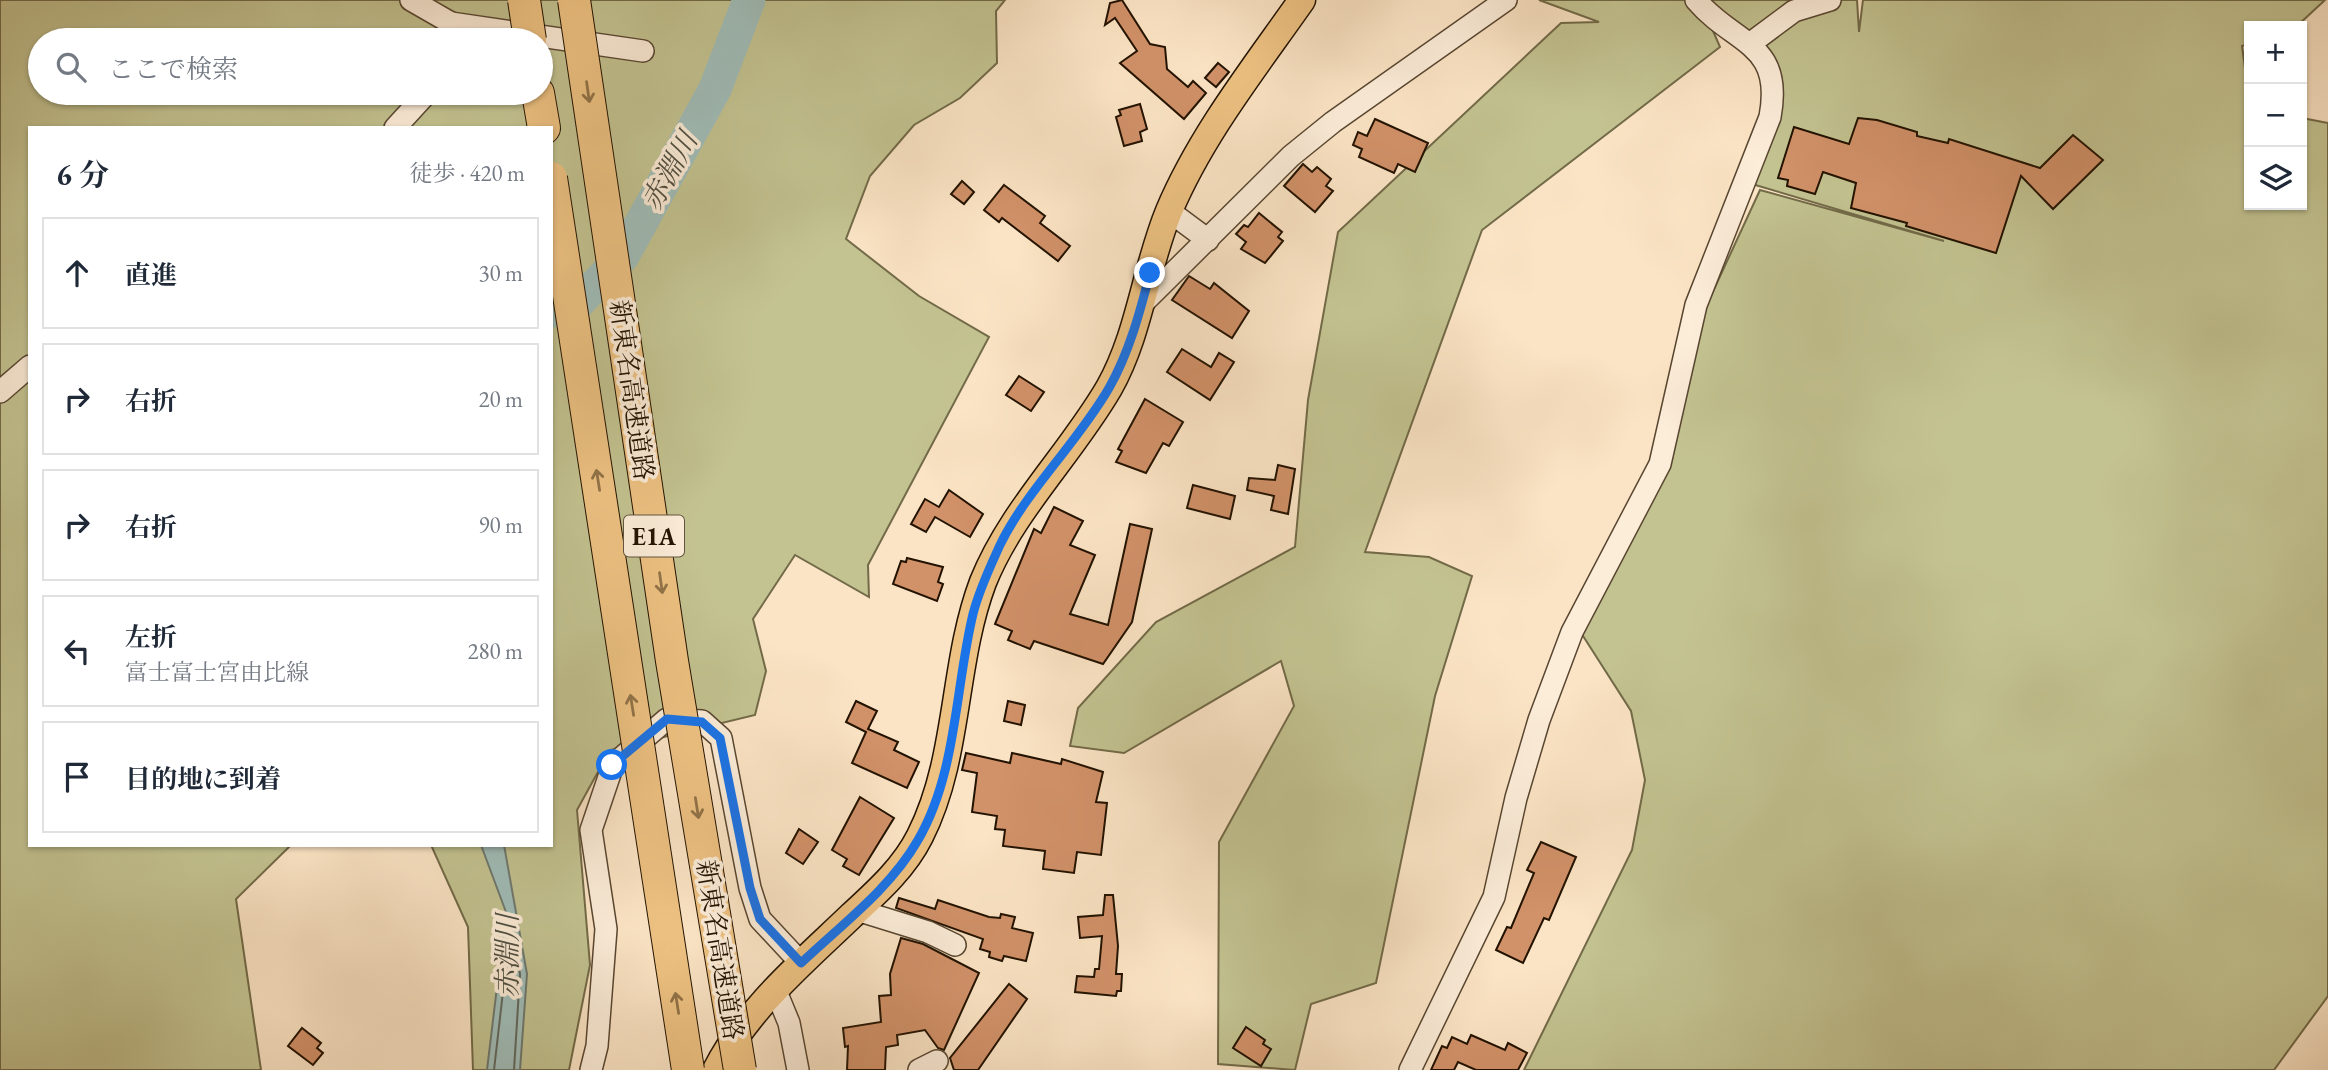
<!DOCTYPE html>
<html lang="ja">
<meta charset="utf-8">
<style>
:root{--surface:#fff;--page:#f2f2f3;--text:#1f2937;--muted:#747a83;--line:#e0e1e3}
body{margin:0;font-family:"EB Garamond","Noto Serif JP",serif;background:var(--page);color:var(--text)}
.controls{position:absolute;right:21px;top:21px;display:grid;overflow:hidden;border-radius:0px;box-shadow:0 2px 5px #0004}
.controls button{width:63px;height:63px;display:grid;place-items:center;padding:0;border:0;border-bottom:2px solid var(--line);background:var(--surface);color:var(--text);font:35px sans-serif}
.stop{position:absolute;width:21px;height:21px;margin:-16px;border:5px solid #1a73e8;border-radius:50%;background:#fff}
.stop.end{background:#1a73e8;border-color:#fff;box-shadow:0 2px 7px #0008}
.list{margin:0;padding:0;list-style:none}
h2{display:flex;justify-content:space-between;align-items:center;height:91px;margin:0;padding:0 28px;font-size:30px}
h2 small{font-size:23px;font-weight:400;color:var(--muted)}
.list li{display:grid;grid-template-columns:46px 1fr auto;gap:21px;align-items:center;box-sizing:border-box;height:112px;margin:0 14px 14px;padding:0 14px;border:2px solid var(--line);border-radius:0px}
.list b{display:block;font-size:26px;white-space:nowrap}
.list p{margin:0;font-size:23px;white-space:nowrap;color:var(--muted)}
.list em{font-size:23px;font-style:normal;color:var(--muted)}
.icon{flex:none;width:38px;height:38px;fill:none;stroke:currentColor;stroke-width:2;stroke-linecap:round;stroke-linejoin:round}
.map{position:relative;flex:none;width:2328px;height:1070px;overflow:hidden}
.search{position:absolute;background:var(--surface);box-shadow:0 2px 5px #0004;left:28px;top:28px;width:525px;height:77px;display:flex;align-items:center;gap:18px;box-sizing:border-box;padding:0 24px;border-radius:38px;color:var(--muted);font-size:26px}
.panel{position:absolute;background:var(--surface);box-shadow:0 2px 5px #0004;left:28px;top:126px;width:525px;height:721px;border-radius:0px}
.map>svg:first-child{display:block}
</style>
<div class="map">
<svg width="2328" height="1070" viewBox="0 0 2328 1070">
<rect width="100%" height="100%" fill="#fbe4c5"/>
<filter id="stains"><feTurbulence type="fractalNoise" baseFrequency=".00286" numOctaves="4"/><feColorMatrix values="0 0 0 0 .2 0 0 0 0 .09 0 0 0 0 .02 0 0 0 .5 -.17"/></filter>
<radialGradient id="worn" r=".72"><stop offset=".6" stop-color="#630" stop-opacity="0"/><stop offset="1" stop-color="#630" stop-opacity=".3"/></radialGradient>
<g fill="#c3c391" stroke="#726a48" stroke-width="2" fill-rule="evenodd">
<path d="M 0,0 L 1005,0 L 996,11 L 997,63 L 960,98 L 914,125 L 870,176 L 846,239 L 919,296 L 989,337 L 868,565 L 869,597 L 795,555 L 753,619 L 766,671 L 755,715 L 610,750 L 577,810 L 590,965 L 569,1070 L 473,1070 L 468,927 L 431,845 L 551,845 L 551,128 L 30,128 L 30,845 L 291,845 L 236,899 L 261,1070 L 0,1070 ZM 40,40 L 541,40 L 541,93 L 40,93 Z"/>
<path d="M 1539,0 L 1857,0 L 1859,32 L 1863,0 L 2325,0 L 2297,26 L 2249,26 L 2249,44 L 2242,46 L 2249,97 L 2249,205 L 2302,205 L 2302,118 L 2328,123 L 2328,996 L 2274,1070 L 1524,1070 L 1632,850 L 1645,780 L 1631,711 L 1576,625 L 1660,464 L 1685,352 L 1760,190 L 1944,241 L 1752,184 L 1781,114 L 1770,69 L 1704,10 L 1720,47 L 1482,230 L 1365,552 L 1429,557 L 1472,576 L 1435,696 L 1376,983 L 1311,1004 L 1295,1070 L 1218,1064 L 1219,842 L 1294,706 L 1281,661 L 1124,753 L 1070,746 L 1078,708 L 1156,622 L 1295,547 L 1308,400 L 1338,232 L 1561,23 L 1599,22 Z"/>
</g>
<path fill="#a0beba" stroke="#6e7970" stroke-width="2" d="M 481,845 L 504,845 L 527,974 L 520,1070 L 487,1070 L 506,912 Z"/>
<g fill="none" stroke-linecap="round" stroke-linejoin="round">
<path stroke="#61685d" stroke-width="2" d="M 494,1070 L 508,948 L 512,945 L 515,948 L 520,974 L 514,1070"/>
<path stroke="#a0beba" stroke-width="33" d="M 551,311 L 577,304 L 623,256 L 715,89 L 749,0"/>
</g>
<g fill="#d19169" stroke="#221200" stroke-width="2">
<path d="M 1122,0 L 1150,44 L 1165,47 L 1167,69 L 1188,87 L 1193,81 L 1206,93 L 1184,119 L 1120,63 L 1137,51 L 1115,18 L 1105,25 L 1110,3 Z"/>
<path d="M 1218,63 L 1229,72 L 1216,87 L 1205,78 Z"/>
<path d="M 1140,104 L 1147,129 L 1140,132 L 1142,141 L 1124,146 L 1116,117 L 1121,115 L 1119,110 Z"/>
<path d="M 1858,118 L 1877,120 L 1917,132 L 1917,136 L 1948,143 L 1949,139 L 2040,168 L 2073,135 L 2103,160 L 2053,209 L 2021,176 L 1996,253 L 1906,226 L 1907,223 L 1851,208 L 1856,183 L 1823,172 L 1815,194 L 1787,186 L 1788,180 L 1778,178 L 1794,127 L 1849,144 Z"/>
<path d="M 1375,119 L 1428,143 L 1415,172 L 1398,164 L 1394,173 L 1359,157 L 1362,149 L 1353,145 L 1358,132 L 1367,136 Z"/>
<path d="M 1303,164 L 1312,172 L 1317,167 L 1331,179 L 1326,186 L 1333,191 L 1315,212 L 1284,186 Z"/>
<path d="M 962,181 L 974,192 L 964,204 L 951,194 Z"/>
<path d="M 1004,185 L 1045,216 L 1040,223 L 1070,246 L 1058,261 L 1002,218 L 999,222 L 984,210 Z"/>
<path d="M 1259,213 L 1282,232 L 1278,237 L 1283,241 L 1265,263 L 1241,249 L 1246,242 L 1236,234 L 1244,225 L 1248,227 Z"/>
<path d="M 1189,276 L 1210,289 L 1214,283 L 1249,311 L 1232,338 L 1172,300 Z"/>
<path d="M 1182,349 L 1211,367 L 1219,353 L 1234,362 L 1210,400 L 1167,372 Z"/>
<path d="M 1019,376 L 1044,392 L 1031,411 L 1006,395 Z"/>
<path d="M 1145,399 L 1183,422 L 1169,446 L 1163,443 L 1146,473 L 1116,462 L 1122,451 L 1118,449 Z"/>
<path d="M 1278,465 L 1295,469 L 1288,514 L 1271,510 L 1274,496 L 1247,490 L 1249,478 L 1275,480 Z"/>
<path d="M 1193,485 L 1235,496 L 1230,519 L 1187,508 Z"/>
<path d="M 949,490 L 983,514 L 970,537 L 935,517 L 926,532 L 911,524 L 925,499 L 939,507 Z"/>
<path d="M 1054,507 L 1083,521 L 1070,545 L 1095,555 L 1070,614 L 1108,625 L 1130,524 L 1152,529 L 1132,622 L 1103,664 L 1034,641 L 1030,649 L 1008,640 L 1012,631 L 995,624 L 1034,529 L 1041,533 Z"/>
<path d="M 907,558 L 943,567 L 938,582 L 943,584 L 937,601 L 893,584 L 901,561 L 906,562 Z"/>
<path d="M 856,701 L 877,711 L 868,729 L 898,742 L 894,750 L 919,762 L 907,788 L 852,763 L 866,732 L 846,722 Z"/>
<path d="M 1008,701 L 1025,705 L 1021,725 L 1004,721 Z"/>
<path d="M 966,753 L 1010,763 L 1012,753 L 1061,764 L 1062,759 L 1103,772 L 1096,802 L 1107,803 L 1101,855 L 1077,852 L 1074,873 L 1043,869 L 1045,851 L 1003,846 L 1005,830 L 995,829 L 997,816 L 972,812 L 977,773 L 962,770 Z"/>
<path d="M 860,797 L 894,818 L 859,875 L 843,866 L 847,859 L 832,850 Z"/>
<path d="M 799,829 L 818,842 L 803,864 L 786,853 Z"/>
<path d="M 1541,842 L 1576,857 L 1549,920 L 1544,918 L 1523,963 L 1496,950 L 1507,927 L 1511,928 L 1534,873 L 1527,870 Z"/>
<path d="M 1105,895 L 1113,895 L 1118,946 L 1116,974 L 1122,974 L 1121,991 L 1117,991 L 1116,996 L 1075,992 L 1077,976 L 1094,977 L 1095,969 L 1099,969 L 1102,936 L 1080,938 L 1078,917 L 1103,915 Z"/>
<path d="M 899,898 L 935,909 L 938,900 L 989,917 L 1000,918 L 1001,914 L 1015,917 L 1012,928 L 1033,933 L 1026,961 L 1004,956 L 1002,961 L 989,957 L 990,952 L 980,949 L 983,939 L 896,908 Z"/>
<path d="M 901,938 L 923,944 L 979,973 L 944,1050 L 938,1048 L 925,1030 L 897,1035 L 898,1045 L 886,1047 L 885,1070 L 847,1070 L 848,1046 L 845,1047 L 843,1028 L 881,1022 L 879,996 L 891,995 L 890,974 Z"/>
<path d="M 1009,984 L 1027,999 L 978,1070 L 954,1070 L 950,1058 Z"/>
<path d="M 1246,1027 L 1265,1040 L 1263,1044 L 1271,1049 L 1261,1066 L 1233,1048 Z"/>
<path d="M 302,1028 L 321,1043 L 317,1048 L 323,1053 L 313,1065 L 288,1046 Z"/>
<path d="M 1471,1035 L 1505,1050 L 1508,1043 L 1527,1053 L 1518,1070 L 1476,1070 L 1458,1062 L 1454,1070 L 1431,1070 L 1442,1046 L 1447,1048 L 1452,1037 L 1467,1044 Z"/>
</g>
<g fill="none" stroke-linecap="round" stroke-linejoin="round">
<defs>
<g id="minor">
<path d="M 411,0 L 451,23 L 448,40"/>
<path d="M 451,23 L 643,51"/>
<path d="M 1751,43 L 1794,11 L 1830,0"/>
<path d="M 395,128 L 427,93"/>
<path d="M 1169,211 L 1208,240"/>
<path d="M 1142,304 L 1291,156 L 1333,122 L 1506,0"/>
<path d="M 0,392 L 30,366"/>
<path d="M 857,910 L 928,932 L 955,945"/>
<path d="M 775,989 L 789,1023 L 798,1070"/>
<path d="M 591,1070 L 597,1046 L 606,929 L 591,830 L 613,765 L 667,719 L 702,721 L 721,738 L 750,888 L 760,919 L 801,963"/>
<path d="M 919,1070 L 937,1061"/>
<path d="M 1410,1070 L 1494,897 L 1516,798 L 1539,720 L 1572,632 L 1660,464 L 1696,305 L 1770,117 C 1784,42 1734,45 1696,0"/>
</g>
<path id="major" d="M 716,1070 C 747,1009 802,963 851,916 C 877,892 904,868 920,836 C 960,757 952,664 983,582 C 1012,510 1070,455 1109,388 C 1140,333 1145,269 1169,211 C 1201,135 1255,67 1302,0"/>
<path id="highway" d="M 538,93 L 544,128"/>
</defs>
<use href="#minor" stroke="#584631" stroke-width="24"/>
<use href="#major" stroke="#221200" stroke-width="29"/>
<use href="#highway" stroke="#221200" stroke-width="34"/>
<use href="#minor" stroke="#fcedd9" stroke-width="21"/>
<use href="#major" stroke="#eec282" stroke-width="26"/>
<use href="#highway" stroke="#eec282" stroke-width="32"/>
<defs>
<g id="highway-bridge">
<path d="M 524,0 L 530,40"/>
<path d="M 574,0 L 672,661 L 740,1070"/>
<path d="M 551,178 L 688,1070"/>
</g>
</defs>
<use href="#highway-bridge" stroke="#221200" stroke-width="34" stroke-linecap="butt"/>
<use href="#highway-bridge" stroke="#eec282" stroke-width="32"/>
</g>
<defs><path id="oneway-shaft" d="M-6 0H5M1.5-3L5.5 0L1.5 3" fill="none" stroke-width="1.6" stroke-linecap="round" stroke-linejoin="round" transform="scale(1.75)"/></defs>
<g stroke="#927348">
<use href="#oneway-shaft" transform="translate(588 92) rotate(82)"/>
<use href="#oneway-shaft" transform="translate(598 480) rotate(-99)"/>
<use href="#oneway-shaft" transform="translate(661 583) rotate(82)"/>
<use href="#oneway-shaft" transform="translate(632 705) rotate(-99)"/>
<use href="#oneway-shaft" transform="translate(697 808) rotate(81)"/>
<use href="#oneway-shaft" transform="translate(677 1003) rotate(-99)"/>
</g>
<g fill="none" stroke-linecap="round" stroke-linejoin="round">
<path stroke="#1a73e8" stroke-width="9" d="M 612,765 L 667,719 L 702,722 L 720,738 L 750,888 L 760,919 L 801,963 C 841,925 890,889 918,840 C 957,773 955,688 973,614 C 979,590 990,567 1000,545 C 1026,491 1078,442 1109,388 C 1129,353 1140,312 1150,273"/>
</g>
<g text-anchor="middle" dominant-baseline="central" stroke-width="7" stroke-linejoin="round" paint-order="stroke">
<rect fill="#fcedd9" stroke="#635441" stroke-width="2" x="624" y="515.5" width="60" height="41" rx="5"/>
<g font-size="24" font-weight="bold" fill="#221200">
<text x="654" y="536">E1A</text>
</g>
<g font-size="26" fill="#221200" stroke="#fcedd9">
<text transform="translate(632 390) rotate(82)">新東名高速道路</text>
<text transform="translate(720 950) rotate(81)">新東名高速道路</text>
</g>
<g font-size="28" font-style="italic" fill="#4e4e41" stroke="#fcedd9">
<text transform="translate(669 171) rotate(-61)">赤淵川</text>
<text transform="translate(507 956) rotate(-90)">赤淵川</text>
</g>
</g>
<rect width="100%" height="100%" filter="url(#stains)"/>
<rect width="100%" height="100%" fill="url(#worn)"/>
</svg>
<div class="controls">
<button>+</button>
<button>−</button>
<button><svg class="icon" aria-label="layers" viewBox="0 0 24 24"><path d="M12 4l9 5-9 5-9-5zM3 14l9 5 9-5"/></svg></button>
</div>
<div class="stop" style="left:612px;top:765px"></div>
<div class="stop end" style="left:1150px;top:273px"></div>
<div class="search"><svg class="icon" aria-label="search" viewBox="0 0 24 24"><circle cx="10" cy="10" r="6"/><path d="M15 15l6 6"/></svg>ここで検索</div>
<section class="panel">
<h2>6 分<small>徒歩 · 420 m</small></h2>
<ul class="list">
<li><svg class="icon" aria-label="ahead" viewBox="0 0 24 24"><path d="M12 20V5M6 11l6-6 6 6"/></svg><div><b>直進</b></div><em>30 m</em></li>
<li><svg class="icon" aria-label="right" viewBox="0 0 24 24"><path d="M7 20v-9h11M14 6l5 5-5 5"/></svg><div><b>右折</b></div><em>20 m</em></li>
<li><svg class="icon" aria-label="right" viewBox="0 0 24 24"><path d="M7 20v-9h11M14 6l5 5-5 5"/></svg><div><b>右折</b></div><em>90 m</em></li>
<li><svg class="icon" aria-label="left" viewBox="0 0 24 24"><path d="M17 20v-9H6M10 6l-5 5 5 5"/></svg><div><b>左折</b><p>富士富士宮由比線</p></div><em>280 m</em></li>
<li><svg class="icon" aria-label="arrive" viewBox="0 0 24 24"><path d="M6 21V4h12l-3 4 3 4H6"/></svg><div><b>目的地に到着</b></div></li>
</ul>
</section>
</div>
